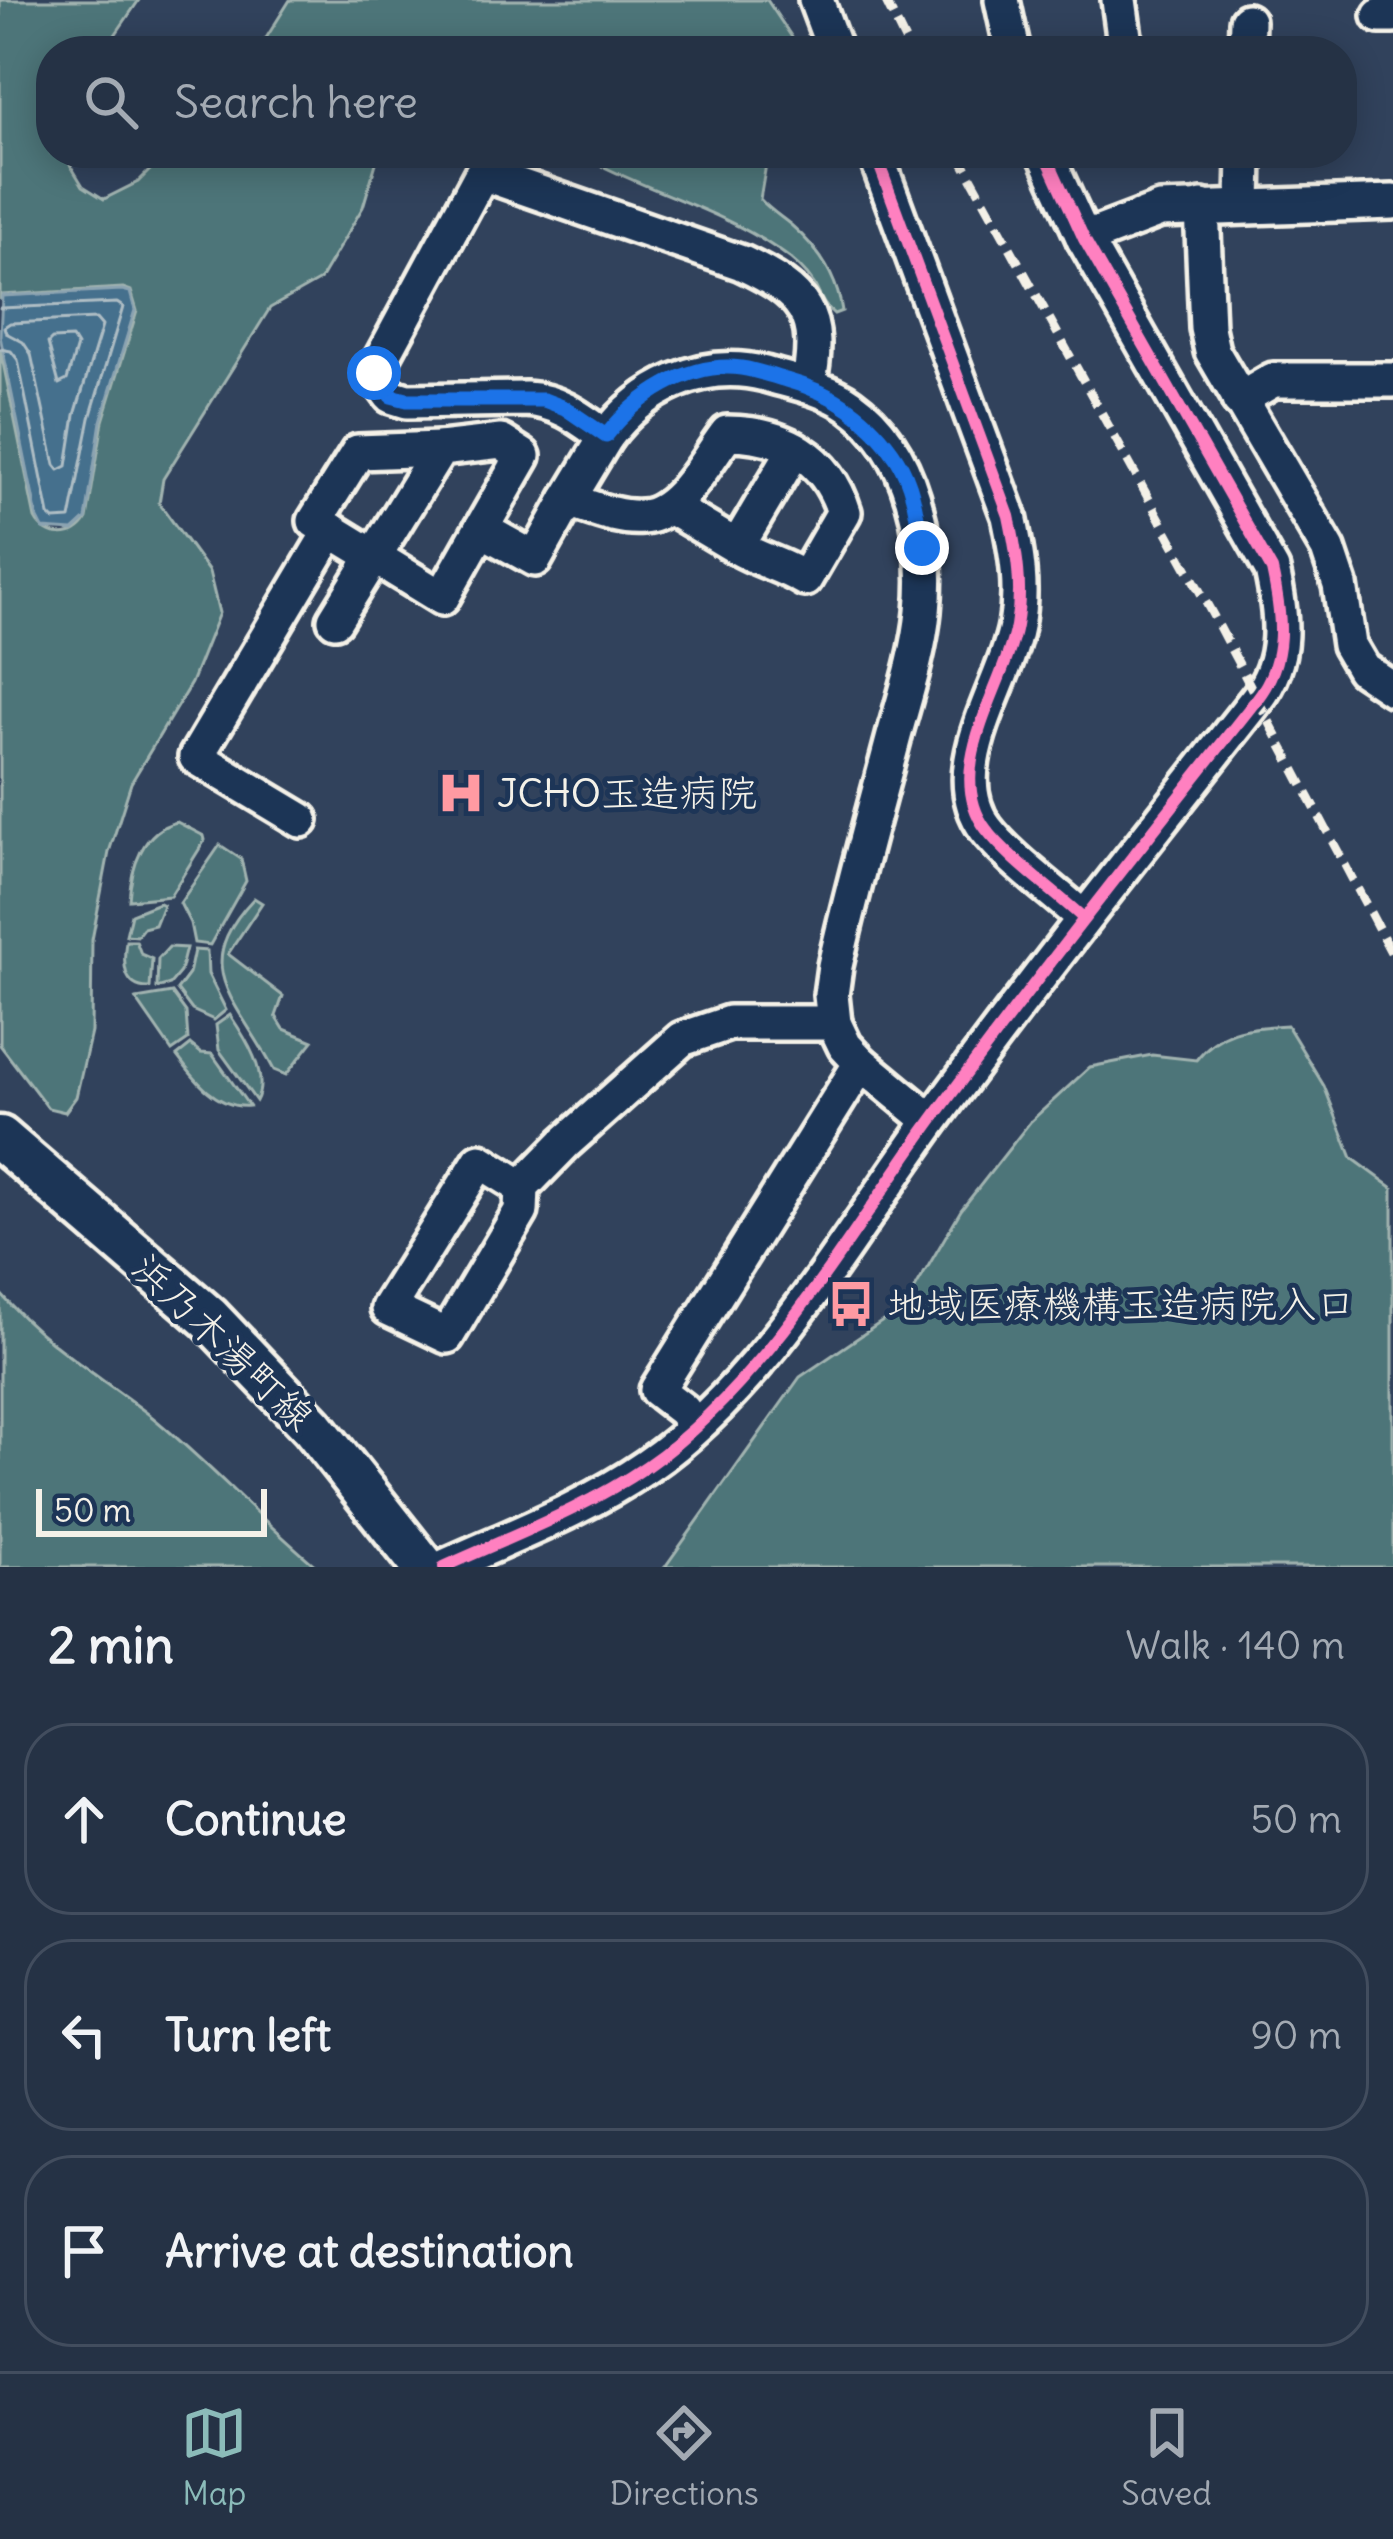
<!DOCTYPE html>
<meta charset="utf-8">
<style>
:root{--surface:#253245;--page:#313e50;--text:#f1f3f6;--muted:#a3aab3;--line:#424d5e;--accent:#8bbbb9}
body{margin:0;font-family:Delius,"Klee One",sans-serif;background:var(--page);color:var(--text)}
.scale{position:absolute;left:36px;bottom:30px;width:231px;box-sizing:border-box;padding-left:12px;border:6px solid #f4f1e8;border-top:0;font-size:33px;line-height:42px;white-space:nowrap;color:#f4f1e8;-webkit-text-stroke:9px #1d3557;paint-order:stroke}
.stop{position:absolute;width:36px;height:36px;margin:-27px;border:9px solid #1a73e8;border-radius:50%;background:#fff}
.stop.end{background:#1a73e8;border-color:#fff;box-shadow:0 3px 12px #0008}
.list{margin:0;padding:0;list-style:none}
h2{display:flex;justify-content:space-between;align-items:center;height:156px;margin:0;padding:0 48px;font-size:51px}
h2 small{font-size:39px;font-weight:400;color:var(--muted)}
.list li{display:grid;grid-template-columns:78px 1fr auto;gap:36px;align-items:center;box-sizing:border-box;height:192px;margin:0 24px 24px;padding:0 24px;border:3px solid var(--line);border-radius:48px}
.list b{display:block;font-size:45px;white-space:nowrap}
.list em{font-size:39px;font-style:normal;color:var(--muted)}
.icon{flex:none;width:66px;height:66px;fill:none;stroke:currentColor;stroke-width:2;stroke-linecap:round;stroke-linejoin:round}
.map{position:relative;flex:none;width:1393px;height:1567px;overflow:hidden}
.search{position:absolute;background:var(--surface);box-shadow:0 6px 30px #0003;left:36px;right:36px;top:36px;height:132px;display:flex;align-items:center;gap:30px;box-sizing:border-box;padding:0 42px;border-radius:48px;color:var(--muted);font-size:45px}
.sheet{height:804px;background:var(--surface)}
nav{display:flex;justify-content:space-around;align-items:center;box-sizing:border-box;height:168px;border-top:3px solid var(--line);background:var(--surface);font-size:33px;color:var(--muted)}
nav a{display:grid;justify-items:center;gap:6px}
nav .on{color:var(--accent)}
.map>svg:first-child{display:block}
</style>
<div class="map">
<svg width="1393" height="1567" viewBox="0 0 1393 1567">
<rect width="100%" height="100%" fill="#31425c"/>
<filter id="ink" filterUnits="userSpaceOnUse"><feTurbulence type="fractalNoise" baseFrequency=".00833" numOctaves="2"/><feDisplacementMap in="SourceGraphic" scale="24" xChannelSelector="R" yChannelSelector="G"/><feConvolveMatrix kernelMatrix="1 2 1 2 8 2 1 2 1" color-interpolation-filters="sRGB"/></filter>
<g filter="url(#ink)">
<g fill="#4e7579" stroke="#a1b3b0" stroke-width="3">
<path d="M 0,0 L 139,0 L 104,51 L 51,51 L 51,153 L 63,153 L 83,186 L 104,199 L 138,182 L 167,153 L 379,153 L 363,207 L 320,280 L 270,308 L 163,479 L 159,503 L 209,572 L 219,613 L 191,683 L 131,783 L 109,852 L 92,940 L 91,1032 L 76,1097 L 65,1112 L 48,1108 L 0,1045 L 0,348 L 35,518 C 46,539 75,541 87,519 L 103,421 L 137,311 L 131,291 L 123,288 L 2,295 L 0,300 Z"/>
<path d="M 290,0 L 767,0 L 793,39 L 792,51 L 258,51 Z"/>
<path d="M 577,153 L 768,153 L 760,199 C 770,210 780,216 791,225 C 818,248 837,277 842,311 L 834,314 C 823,306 820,295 814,284 C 806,272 792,259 780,251 C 718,208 642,190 577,153 Z"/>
<path d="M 177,822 L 204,836 L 205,840 L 170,896 L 129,900 C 131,868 142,830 177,822 Z"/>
<path d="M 220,845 L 241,859 L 246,881 L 210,945 L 194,943 L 190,923 L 180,903 Z"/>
<path d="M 254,898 L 262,903 L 228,954 L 283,996 L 276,1016 L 284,1029 L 313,1041 L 286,1075 L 274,1070 C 237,999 187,969 254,898 Z"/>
<path d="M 159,903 L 163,905 L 155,925 L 143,928 L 137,936 L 126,935 L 131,914 Z"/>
<path d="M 126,941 L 136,941 L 141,954 L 152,959 L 150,988 C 122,989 123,962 126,941 Z"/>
<path d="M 169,947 L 186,948 L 180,972 L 170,984 L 157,988 L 158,959 Z"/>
<path d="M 194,950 L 207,951 L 208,974 L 226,1010 L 214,1020 L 192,1010 L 177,990 L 189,974 Z"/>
<path d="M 172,993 L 186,1012 L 188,1040 L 172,1051 L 136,999 Z"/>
<path d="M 230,1015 C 245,1037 270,1075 256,1101 L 219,1050 L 216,1025 Z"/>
<path d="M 1287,1025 L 1324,1086 L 1352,1158 L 1393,1188 L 1393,1567 L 665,1567 L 800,1377 L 905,1306 L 961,1210 L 1030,1122 L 1090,1067 L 1152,1055 L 1196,1060 C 1221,1028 1248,1028 1287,1025 Z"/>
<path d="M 191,1045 L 201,1053 L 212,1054 L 249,1106 C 217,1109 195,1080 177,1056 Z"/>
<path d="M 0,1293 C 46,1346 97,1374 151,1416 C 209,1463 259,1519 317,1567 L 0,1567 Z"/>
</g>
<path fill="#456f8d" stroke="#8ba3b1" stroke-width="3" d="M 122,290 L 130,292 L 135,310 L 101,421 L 86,519 L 73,531 L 43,529 L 37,517 L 0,336 L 2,296 Z"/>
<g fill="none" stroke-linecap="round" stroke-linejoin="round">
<g stroke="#aebdc4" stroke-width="3">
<path d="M 0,308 L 117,303 L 123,307 L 90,418 L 70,519 L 54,520 L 49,515 L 18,360 L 11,351 L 0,349"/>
<path d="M 96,319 L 102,326 L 75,415 L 67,466 L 59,470 L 55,465 L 31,354 L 23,342 L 6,333 L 4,327 L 10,323 Z"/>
<path d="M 72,338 L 77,346 L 67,380 L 59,384 L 48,343 L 52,339 Z"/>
</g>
<defs>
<g id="minor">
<path d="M 816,0 L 835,51"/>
<path d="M 1002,0 L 1013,51"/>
<path d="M 1119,0 L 1126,51"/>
<path d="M 1380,16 L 1393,16"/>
<path d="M 1246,51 L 1247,21"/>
<path d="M 875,153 L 1009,516 C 1017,554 1023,588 1016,626 C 1005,687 941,769 986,829 C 1008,858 1055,892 1082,917"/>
<path d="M 1244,205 L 1245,153"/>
<path d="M 1202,207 L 1207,328 L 1212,351 L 1328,549 L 1340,585 L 1349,645 L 1363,669 L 1393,689"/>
<path d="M 1084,239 L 1160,210 L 1393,202"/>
<path d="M 1239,400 L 1273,380 L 1393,380"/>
<path d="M 568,500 L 606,437 C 580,418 559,401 526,399 L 407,401 L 391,396 L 374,373 L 482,173 L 742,263 C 805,293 823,314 808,386"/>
<path d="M 670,507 L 737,547 L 795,449"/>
<path d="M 331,530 L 315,521 L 358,452 L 440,449"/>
<path d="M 335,620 L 440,449 L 501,442 L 523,456 L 481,529 L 535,559 L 568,500 C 591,507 617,519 642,517 C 679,515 706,460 727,433 C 783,433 827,457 844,512 L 805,579 C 782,565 759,560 737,547"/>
<path d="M 301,820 L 196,757 L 331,530 L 442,598 L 481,529"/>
<path d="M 861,1063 L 931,1121"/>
<path d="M 522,1187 L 521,1211 L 447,1336 L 388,1308 L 480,1161 L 522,1187 L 565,1143 L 682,1039 L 729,1023 L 834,1023 L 831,995 L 835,966 C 852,889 874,812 894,736 C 905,696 919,653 923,612 C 930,540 913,450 850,405 C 826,388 792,382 765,374 C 703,358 643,387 606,437"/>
<path d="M 695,1427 L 683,1410 L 657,1390 L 861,1063 L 845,1046 L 834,1023"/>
<path d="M 444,1567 C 512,1536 585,1509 647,1466 C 766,1384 851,1231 935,1116 C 1039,974 1148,837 1257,699 C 1288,659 1282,616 1272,570 L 1084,239 L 1045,153"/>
</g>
<path id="major" d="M 0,1138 L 209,1318 L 313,1427 L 424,1567"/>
</defs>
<use href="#minor" stroke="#f4f1e8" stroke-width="42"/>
<use href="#major" stroke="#f4f1e8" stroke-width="51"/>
<use href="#minor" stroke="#1d3557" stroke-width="33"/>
<use href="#major" stroke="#1d3557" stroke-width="42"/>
<g stroke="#f4f1e8" stroke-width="9" stroke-dasharray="18 9" stroke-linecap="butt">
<path d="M 885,0 L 910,51"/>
<path d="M 958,153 L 1214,617 L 1393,956"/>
</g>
<defs>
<g id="cycleway">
<path d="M 875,153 L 1009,516 C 1017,554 1023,588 1016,626 C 1005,687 941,769 986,829 C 1008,858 1055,892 1082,917"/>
<path d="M 444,1567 C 512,1536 585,1509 647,1466 C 766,1384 851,1231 935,1116 C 1039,974 1148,837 1257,699 C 1288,659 1282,616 1272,570 L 1084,239 L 1045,153"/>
</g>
</defs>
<use href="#cycleway" stroke="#1d3557" stroke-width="20"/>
<use href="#cycleway" stroke="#ff80c0" stroke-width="12"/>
</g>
</g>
<g fill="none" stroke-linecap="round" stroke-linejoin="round" filter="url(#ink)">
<path stroke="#1a73e8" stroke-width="15" d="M 374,373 L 391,396 L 407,400 L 544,400 L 565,408 L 606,436 C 636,397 689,361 741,368 C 756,370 772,376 786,380 C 834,393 869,416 897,459 C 914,486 917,517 922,548"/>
</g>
<defs>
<symbol id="hospital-bare" viewBox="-9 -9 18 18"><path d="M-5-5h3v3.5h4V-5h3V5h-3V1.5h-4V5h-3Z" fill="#ff9aa2" stroke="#1d3557" stroke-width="2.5" paint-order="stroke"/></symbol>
<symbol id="bus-bare" viewBox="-9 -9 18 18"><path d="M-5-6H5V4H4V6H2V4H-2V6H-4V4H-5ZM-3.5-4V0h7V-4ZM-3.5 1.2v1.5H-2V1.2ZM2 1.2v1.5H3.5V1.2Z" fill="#ff9aa2" stroke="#1d3557" stroke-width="2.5" paint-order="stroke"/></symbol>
</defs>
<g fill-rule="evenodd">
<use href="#hospital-bare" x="428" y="760" width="66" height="66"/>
<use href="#bus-bare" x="818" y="1271" width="66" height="66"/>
</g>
<g text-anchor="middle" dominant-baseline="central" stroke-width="10" stroke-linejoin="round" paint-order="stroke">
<g font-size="39" fill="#f4f1e8" stroke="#1d3557" text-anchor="start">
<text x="497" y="793">JCHO玉造病院</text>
<text x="887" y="1304">地域医療機構玉造病院入口</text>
</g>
<g font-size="39" fill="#f4f1e8" stroke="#1d3557">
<text transform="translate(223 1342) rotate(44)">浜乃木湯町線</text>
</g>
</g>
</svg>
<div class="scale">50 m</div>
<div class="stop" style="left:374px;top:373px"></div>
<div class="stop end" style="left:922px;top:548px"></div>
<div class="search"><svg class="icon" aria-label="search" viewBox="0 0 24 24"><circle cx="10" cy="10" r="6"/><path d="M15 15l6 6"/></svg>Search here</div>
</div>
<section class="sheet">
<h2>2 min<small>Walk · 140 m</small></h2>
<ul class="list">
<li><svg class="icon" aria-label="ahead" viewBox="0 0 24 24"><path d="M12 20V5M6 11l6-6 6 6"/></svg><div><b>Continue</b></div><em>50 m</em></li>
<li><svg class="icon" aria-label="left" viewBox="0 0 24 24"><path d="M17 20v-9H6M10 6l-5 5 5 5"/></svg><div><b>Turn left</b></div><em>90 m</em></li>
<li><svg class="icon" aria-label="arrive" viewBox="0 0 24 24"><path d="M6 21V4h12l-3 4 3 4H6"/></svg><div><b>Arrive at destination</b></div></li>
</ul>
</section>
<nav>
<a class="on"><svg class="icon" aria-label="map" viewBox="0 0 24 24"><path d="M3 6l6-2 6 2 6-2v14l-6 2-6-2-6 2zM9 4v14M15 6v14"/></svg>Map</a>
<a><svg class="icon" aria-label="directions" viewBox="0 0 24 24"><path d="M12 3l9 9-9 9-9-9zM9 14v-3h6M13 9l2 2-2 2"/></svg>Directions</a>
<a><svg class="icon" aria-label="saved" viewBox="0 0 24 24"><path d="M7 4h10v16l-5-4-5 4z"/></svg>Saved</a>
</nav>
